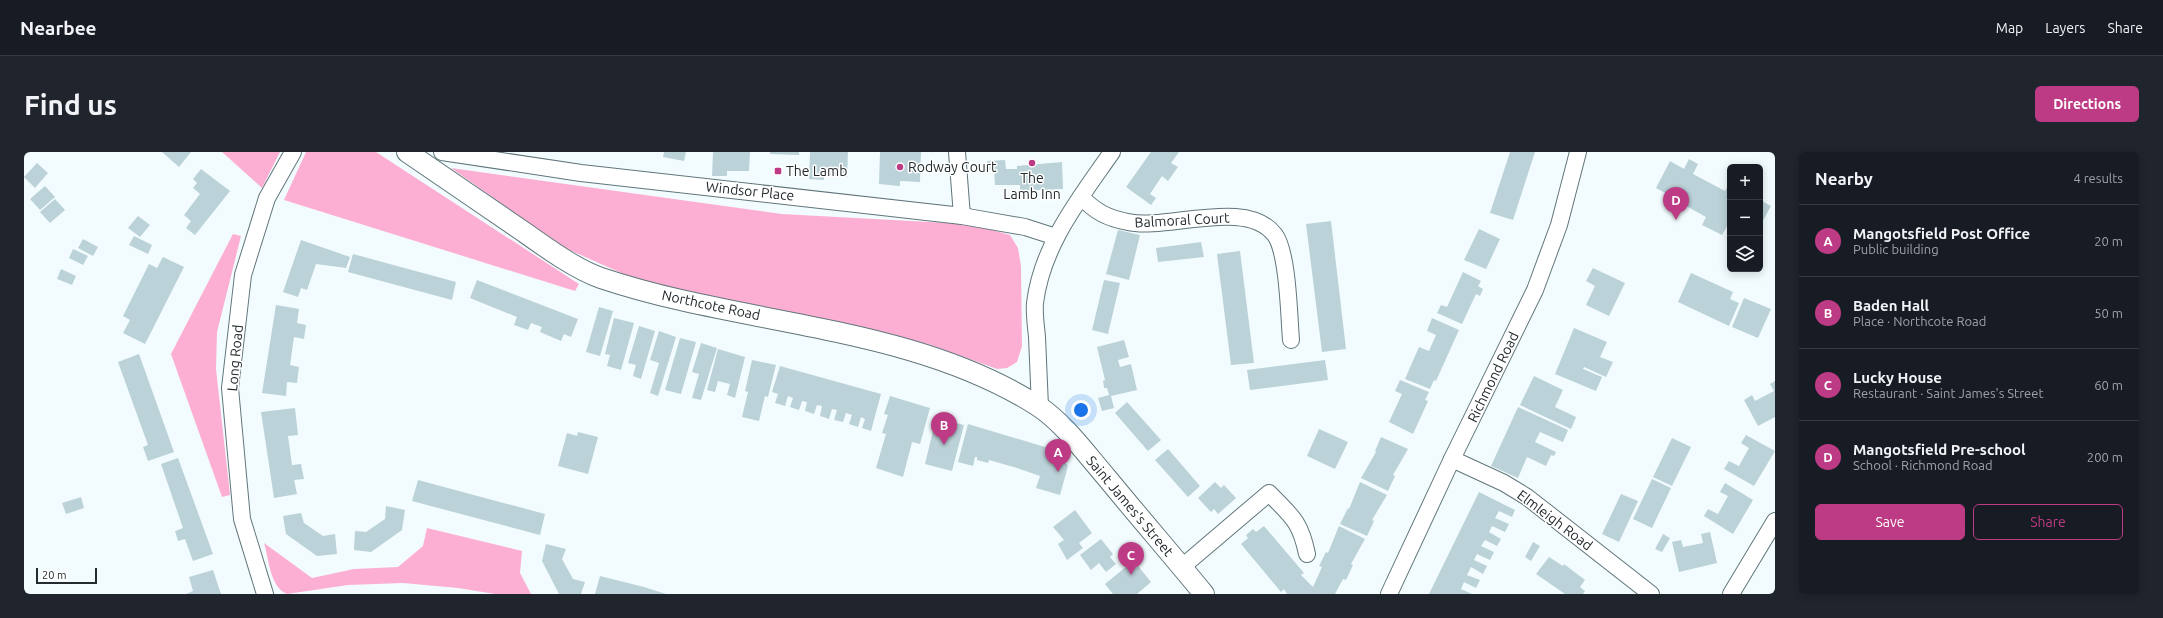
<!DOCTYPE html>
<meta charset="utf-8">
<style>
:root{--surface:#171b24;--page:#20242c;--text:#f1f3f6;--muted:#9ea1a6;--line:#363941;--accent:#bd3b84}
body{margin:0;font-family:Ubuntu,sans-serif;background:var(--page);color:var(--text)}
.controls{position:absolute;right:12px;top:12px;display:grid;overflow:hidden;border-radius:6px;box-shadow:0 2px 10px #0003}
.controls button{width:36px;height:36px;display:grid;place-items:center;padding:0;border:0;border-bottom:1px solid var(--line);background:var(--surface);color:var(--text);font:20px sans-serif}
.scale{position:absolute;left:12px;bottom:10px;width:61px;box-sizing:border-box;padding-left:4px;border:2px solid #232b2e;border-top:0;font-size:11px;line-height:14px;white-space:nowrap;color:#232b2e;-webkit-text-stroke:3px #fff;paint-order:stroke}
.you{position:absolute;left:1057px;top:258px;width:14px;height:14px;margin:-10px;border:3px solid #fff;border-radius:50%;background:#1a73e8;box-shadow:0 0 0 6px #1a73e833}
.badge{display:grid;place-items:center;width:26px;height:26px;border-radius:50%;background:var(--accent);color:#fff;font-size:13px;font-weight:700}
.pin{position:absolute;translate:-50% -33px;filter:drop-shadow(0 1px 2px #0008)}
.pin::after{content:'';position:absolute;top:21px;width:14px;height:12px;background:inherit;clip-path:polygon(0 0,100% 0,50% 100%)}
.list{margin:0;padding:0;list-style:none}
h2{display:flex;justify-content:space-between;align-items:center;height:52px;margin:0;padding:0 16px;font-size:17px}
h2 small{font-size:13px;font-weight:400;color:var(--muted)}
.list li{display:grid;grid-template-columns:26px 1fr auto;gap:12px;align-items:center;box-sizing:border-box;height:72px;padding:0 16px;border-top:1px solid var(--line)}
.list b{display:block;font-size:15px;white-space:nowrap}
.list p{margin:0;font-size:13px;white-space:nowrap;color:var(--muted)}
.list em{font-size:13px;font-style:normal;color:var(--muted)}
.actions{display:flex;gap:8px;padding:12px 16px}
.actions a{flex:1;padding:9px 0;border:1px solid var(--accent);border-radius:6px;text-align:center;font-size:14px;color:var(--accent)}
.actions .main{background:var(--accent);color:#fff}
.icon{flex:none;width:22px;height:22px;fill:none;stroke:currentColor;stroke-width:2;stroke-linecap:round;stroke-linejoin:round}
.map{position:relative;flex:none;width:1751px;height:442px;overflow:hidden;border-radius:6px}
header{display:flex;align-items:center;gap:24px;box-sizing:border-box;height:56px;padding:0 20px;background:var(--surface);border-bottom:1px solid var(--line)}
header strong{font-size:19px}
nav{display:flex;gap:22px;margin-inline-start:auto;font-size:14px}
.intro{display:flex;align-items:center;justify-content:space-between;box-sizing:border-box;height:96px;padding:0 24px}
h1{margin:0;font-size:28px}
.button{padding:10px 18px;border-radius:6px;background:var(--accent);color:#fff;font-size:14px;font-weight:700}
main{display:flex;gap:24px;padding:0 24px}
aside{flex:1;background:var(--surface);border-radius:6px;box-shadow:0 2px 10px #0003}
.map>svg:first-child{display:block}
</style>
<header>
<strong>Nearbee</strong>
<nav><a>Map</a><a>Layers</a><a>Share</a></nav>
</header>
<div class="intro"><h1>Find us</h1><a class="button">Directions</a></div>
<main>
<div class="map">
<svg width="1751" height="442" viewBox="0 0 1751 442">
<rect width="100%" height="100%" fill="#f2fcfe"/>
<g fill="#fdafd3">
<path d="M 198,0 L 256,0 L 238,36 Z"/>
<path d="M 282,0 L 352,0 L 555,132 L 551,139 L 260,48 Z"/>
<path d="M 427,16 L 758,62 L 924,71 L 958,75 L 986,83 L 994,96 L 997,114 L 998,194 L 993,210 L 983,216 L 973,217 L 904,192 L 613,128 L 541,96 Z"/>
<path d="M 209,82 L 217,84 L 193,180 L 192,217 L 206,343 L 198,345 L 147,202 Z"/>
<path d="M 403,376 L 498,399 L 496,421 L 507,442 L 471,442 L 434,436 L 379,431 L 324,433 L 263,442 C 246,435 245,408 240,391 L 288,426 L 330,417 L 374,415 L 399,394 Z"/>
</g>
<g fill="#bbd2d8">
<path d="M 138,0 L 167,0 L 155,15 Z"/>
<path d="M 640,0 L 662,0 L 660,9 L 639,5 Z"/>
<path d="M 689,0 L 726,0 L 725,19 L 703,19 L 703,24 L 688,24 Z"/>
<path d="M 746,0 L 775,0 L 775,3 L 746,2 Z"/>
<path d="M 786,0 L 824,0 L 823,25 L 800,23 L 800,28 L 785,27 Z"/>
<path d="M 856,0 L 897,0 L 896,30 L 876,29 L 876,34 L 855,32 Z"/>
<path d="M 1127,0 L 1155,0 L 1147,11 L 1154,15 L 1144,29 L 1138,24 L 1126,42 L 1132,46 L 1127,53 L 1102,35 Z"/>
<path d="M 1486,0 L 1511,0 L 1489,68 L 1466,61 Z"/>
<path d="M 1665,7 L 1674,12 L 1669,22 L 1701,39 L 1706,30 L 1706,69 L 1698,83 L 1678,73 L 1682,65 L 1655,50 L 1651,57 L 1640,52 L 1645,43 L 1632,36 L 1646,9 L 1660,17 Z"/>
<path d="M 981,8 L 982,17 L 993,17 L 993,14 L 1038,10 L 1039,37 L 996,39 L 996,33 L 971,33 L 970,17 L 964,18 L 963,9 Z"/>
<path d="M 13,11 L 24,21 L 11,36 L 0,25 Z"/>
<path d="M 177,17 L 206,39 L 171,83 L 162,76 L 167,69 L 160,63 L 176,42 L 169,36 L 173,31 L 169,27 Z"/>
<path d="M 21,34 L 31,45 L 16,58 L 6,47 Z"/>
<path d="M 31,47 L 41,58 L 26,71 L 16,60 Z"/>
<path d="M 1736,48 L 1747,54 L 1736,74 Z"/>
<path d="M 114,64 L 126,73 L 116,85 L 104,76 Z"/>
<path d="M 1307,69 L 1322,197 L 1298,200 L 1282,72 Z"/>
<path d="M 1455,77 L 1476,87 L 1462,117 L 1440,108 Z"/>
<path d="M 1094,78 L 1116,83 L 1105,128 L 1082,122 Z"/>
<path d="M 110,84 L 128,93 L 124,102 L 105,93 Z"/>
<path d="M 59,87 L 74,95 L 69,104 L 54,96 Z"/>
<path d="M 277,88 L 326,105 L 322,116 L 292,112 L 283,138 L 277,136 L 274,145 L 259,140 Z"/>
<path d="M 1177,90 L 1180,105 L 1134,110 L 1132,96 Z"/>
<path d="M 49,97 L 64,104 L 59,113 L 45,106 Z"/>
<path d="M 1216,99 L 1230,211 L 1207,213 L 1193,102 Z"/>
<path d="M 329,102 L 432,130 L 428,148 L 324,120 Z"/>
<path d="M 139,105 L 160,115 L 121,192 L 99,181 L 106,168 L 99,164 L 125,112 L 133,116 Z"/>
<path d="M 1569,116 L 1601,131 L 1585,164 L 1562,153 L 1571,134 L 1562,129 Z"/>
<path d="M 37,117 L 52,124 L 48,133 L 33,127 Z"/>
<path d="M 1439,120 L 1457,129 L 1454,134 L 1459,137 L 1456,144 L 1452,142 L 1438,172 L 1413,161 L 1417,153 L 1423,155 Z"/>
<path d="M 1667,121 L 1709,140 L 1706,147 L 1715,151 L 1705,174 L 1654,150 Z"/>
<path d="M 453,128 L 554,167 L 547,185 L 540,182 L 537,189 L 516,180 L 518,175 L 507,171 L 504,178 L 490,173 L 493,165 L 446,146 Z"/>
<path d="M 1080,128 L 1096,131 L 1084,182 L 1068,178 Z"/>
<path d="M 1720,146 L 1747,157 L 1734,186 L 1708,175 Z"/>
<path d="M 252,153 L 275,157 L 273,171 L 282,173 L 280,187 L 270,185 L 266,213 L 275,215 L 273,231 L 263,230 L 262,244 L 238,241 Z"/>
<path d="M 575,155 L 589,159 L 576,204 L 562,200 Z"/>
<path d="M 590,166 L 610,171 L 597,218 L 583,214 L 586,203 L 581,202 Z"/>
<path d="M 1408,166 L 1435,178 L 1412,229 L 1410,228 L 1406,237 L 1381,227 L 1395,195 L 1405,199 L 1412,183 L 1403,179 Z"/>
<path d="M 615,174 L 631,179 L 617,227 L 609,224 L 612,213 L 604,211 Z"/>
<path d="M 1550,176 L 1583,190 L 1576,205 L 1589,210 L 1582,225 L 1560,215 L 1559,217 L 1578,225 L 1572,239 L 1531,222 Z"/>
<path d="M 635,179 L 652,185 L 634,244 L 626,241 L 635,211 L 626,208 Z"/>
<path d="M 656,186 L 672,190 L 657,242 L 641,238 Z"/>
<path d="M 1100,188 L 1105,205 L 1094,208 L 1096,215 L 1107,212 L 1113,238 L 1087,244 L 1090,256 L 1078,259 L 1074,246 L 1085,243 L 1083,236 L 1080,236 L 1079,229 L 1081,228 L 1073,195 Z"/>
<path d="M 677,191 L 693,196 L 677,248 L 668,246 L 675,222 L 668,220 Z"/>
<path d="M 694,197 L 721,205 L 711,246 L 703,243 L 706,232 L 694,229 L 691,240 L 683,238 Z"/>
<path d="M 115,202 L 150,300 L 124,309 L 119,295 L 124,293 L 94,210 Z"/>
<path d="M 728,208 L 752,213 L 744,245 L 741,244 L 735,269 L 718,265 L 724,240 L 721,239 Z"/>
<path d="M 1301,208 L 1304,228 L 1226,238 L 1223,218 Z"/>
<path d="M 756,214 L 857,242 L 847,279 L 838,276 L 841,267 L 837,265 L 834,275 L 825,272 L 828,263 L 822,261 L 819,270 L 810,268 L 813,258 L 808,257 L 805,267 L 796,264 L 798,254 L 793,253 L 790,262 L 781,259 L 783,250 L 778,249 L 775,258 L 766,255 L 769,246 L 764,244 L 761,254 L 751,251 L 754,242 L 748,240 Z"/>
<path d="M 1510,224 L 1539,238 L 1531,255 L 1552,265 L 1547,277 L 1496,253 Z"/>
<path d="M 1376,228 L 1405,240 L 1401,248 L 1404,249 L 1389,282 L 1365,270 L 1378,242 L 1371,239 Z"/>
<path d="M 1751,229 L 1751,265 L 1734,274 L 1720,248 L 1728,243 L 1731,249 L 1750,239 L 1746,232 Z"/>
<path d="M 866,244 L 906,256 L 896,292 L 888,290 L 879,325 L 852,316 L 862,282 L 858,281 L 864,263 L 860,262 Z"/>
<path d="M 1103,250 L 1137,288 L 1124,299 L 1091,261 Z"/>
<path d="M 1494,255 L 1544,278 L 1539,290 L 1516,280 L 1511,290 L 1532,300 L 1530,304 L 1527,303 L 1522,314 L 1503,305 L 1494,326 L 1467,314 Z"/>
<path d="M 271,256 L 274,283 L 264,284 L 268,313 L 277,312 L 280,327 L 270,328 L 273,342 L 250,346 L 237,260 Z"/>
<path d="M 912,266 L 940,273 L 928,319 L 901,312 Z"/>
<path d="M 944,272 L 1031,298 L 1044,314 L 1036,343 L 1012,336 L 1016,324 L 993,316 L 965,308 L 964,311 L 953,308 L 953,305 L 951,305 L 949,314 L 934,310 Z"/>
<path d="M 1295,277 L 1324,290 L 1311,317 L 1283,304 Z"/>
<path d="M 554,280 L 574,285 L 564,322 L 534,314 L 543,281 L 553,284 Z"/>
<path d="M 1722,283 L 1751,299 L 1730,334 L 1700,317 L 1705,309 L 1715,314 L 1725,296 L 1717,291 Z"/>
<path d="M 1357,285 L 1384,297 L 1369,323 L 1371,324 L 1364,339 L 1337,326 L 1352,300 L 1351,299 Z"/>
<path d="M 1648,286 L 1667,295 L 1648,334 L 1629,325 Z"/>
<path d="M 1144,297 L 1176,334 L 1164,345 L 1131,308 Z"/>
<path d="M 154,306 L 189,402 L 169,409 L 161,387 L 154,389 L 151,379 L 159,376 L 137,312 Z"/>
<path d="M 1628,327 L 1647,336 L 1628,376 L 1609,367 Z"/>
<path d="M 394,328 L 521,362 L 516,383 L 388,349 Z"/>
<path d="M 1191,330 L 1197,336 L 1200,333 L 1212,346 L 1194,362 L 1190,357 L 1187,360 L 1174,346 Z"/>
<path d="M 1336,330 L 1363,343 L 1348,368 L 1350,369 L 1343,384 L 1316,372 L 1324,356 L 1325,357 Z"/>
<path d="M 1701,331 L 1729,348 L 1709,382 L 1680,364 L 1684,357 L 1694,362 L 1704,344 L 1696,340 Z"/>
<path d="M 1455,340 L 1491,358 L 1488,365 L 1475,359 L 1471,366 L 1485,372 L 1481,380 L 1468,374 L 1465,380 L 1477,387 L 1473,394 L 1461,388 L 1457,394 L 1470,400 L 1466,408 L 1453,402 L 1450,408 L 1463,414 L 1459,422 L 1447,415 L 1443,423 L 1456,428 L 1452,436 L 1440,430 L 1437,437 L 1448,442 L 1405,442 Z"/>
<path d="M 1597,342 L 1614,349 L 1595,390 L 1578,382 Z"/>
<path d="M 57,345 L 60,356 L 42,362 L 38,351 Z"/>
<path d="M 362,354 L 381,358 L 378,378 L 347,400 L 330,398 L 331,379 L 342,380 L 361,367 Z"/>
<path d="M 1051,358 L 1068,381 L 1055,391 L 1059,396 L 1043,408 L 1034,392 L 1040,388 L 1029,375 Z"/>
<path d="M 277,361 L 280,371 L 299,384 L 311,382 L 313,402 L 293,404 L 262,382 L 259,364 Z"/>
<path d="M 1240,374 L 1280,421 L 1277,423 L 1289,435 L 1298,415 L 1295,414 L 1302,400 L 1304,401 L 1315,374 L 1341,387 L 1327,412 L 1329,413 L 1322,428 L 1319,427 L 1311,442 L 1263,442 L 1260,437 L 1257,440 L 1217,392 L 1224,386 L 1222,383 L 1229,377 L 1232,380 Z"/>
<path d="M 1686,380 L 1693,411 L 1655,420 L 1648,390 L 1657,388 L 1659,395 L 1679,391 L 1677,382 Z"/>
<path d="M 1639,382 L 1646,386 L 1638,400 L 1631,397 Z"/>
<path d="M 1077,387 L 1089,402 L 1086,405 L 1092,412 L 1082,420 L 1075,411 L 1067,418 L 1056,403 Z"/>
<path d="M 1509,390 L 1516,394 L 1507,409 L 1501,405 Z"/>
<path d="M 522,392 L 542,397 L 538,407 L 549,427 L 561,430 L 557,442 L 535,442 L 518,409 Z"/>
<path d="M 1525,405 L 1539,414 L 1540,412 L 1561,428 L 1556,435 L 1561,439 L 1559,442 L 1541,442 L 1512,422 Z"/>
<path d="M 1108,410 L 1112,416 L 1114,414 L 1127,430 L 1113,442 L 1089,442 L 1081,432 Z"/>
<path d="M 189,418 L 197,442 L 162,442 L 169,439 L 165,425 Z"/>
<path d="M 576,424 L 620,435 L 642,442 L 571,442 Z"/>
</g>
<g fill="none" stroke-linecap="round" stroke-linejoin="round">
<defs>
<g id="minor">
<path d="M 418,0 L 557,21 L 938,64 L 1001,75 L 1032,85"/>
<path d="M 933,0 L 938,64"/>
<path d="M 1057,45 C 1072,60 1083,66 1104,70 C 1142,79 1223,45 1251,83 C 1264,101 1265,164 1267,188"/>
<path d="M 1016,255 C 1015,232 1014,208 1013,185 C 1012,174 1010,162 1011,151 C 1018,93 1056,46 1088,0"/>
<path d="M 1428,307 L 1480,331 L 1503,345 L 1627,442"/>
<path d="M 1158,415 L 1245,341 C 1267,364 1276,368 1283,402"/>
<path d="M 241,442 L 218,367 L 206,236 L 219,123 L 243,46 L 269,0"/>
<path d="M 1365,442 L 1428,307 L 1511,138 L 1535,73 L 1554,0"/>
<path d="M 1707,442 L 1751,369"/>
</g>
<path id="tertiary" d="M 383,0 C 422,27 461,53 500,80 C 521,95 553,118 577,126 C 719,174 885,172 1014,254 C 1040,271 1063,303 1083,326 C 1115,365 1148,403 1180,442"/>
</defs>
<use href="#minor" stroke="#61767b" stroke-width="18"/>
<use href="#tertiary" stroke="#61767b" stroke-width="22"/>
<use href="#minor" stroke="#fff" stroke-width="16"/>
<use href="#tertiary" stroke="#fff" stroke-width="20"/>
</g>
<g fill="#bd3b84" stroke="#fff" stroke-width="1.5">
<circle cx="1008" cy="11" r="4"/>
<circle cx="876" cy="15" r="4"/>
<rect x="750" y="15" width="8" height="8" rx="2"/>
</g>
<g text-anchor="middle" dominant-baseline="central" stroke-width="3" stroke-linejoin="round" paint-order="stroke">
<g font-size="14" fill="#232b2e" stroke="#fff" text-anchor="start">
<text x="884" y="15">Rodway Court</text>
<text x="762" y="19">The Lamb</text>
<text x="1008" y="26" text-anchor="middle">The<tspan x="1008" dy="16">Lamb Inn</tspan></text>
</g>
<g font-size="14" fill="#232b2e" stroke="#fff">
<text transform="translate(726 39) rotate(6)">Windsor Place</text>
<text transform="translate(1158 68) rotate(-3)">Balmoral Court</text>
<text transform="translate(687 153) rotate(12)">Northcote Road</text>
<text transform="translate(211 206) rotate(-85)">Long Road</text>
<text transform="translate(1469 225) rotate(-64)">Richmond Road</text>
<text transform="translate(1106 354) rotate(50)">Saint James's Street</text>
<text transform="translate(1531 368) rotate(37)">Elmleigh Road</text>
</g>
</g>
</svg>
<div class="controls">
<button>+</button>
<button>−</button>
<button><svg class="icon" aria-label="layers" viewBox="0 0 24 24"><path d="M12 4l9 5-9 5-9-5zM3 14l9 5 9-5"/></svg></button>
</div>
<div class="scale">20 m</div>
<div class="you"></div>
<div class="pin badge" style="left:1034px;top:320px">A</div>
<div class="pin badge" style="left:920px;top:293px">B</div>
<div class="pin badge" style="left:1107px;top:423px">C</div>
<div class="pin badge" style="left:1652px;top:68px">D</div>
</div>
<aside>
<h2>Nearby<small>4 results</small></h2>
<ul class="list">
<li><span class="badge">A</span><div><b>Mangotsfield Post Office</b><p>Public building</p></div><em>20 m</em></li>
<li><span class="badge">B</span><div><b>Baden Hall</b><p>Place · Northcote Road</p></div><em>50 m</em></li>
<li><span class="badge">C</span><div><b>Lucky House</b><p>Restaurant · Saint James's Street</p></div><em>60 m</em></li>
<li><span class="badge">D</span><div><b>Mangotsfield Pre-school</b><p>School · Richmond Road</p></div><em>200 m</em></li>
</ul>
<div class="actions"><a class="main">Save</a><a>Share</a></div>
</aside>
</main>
